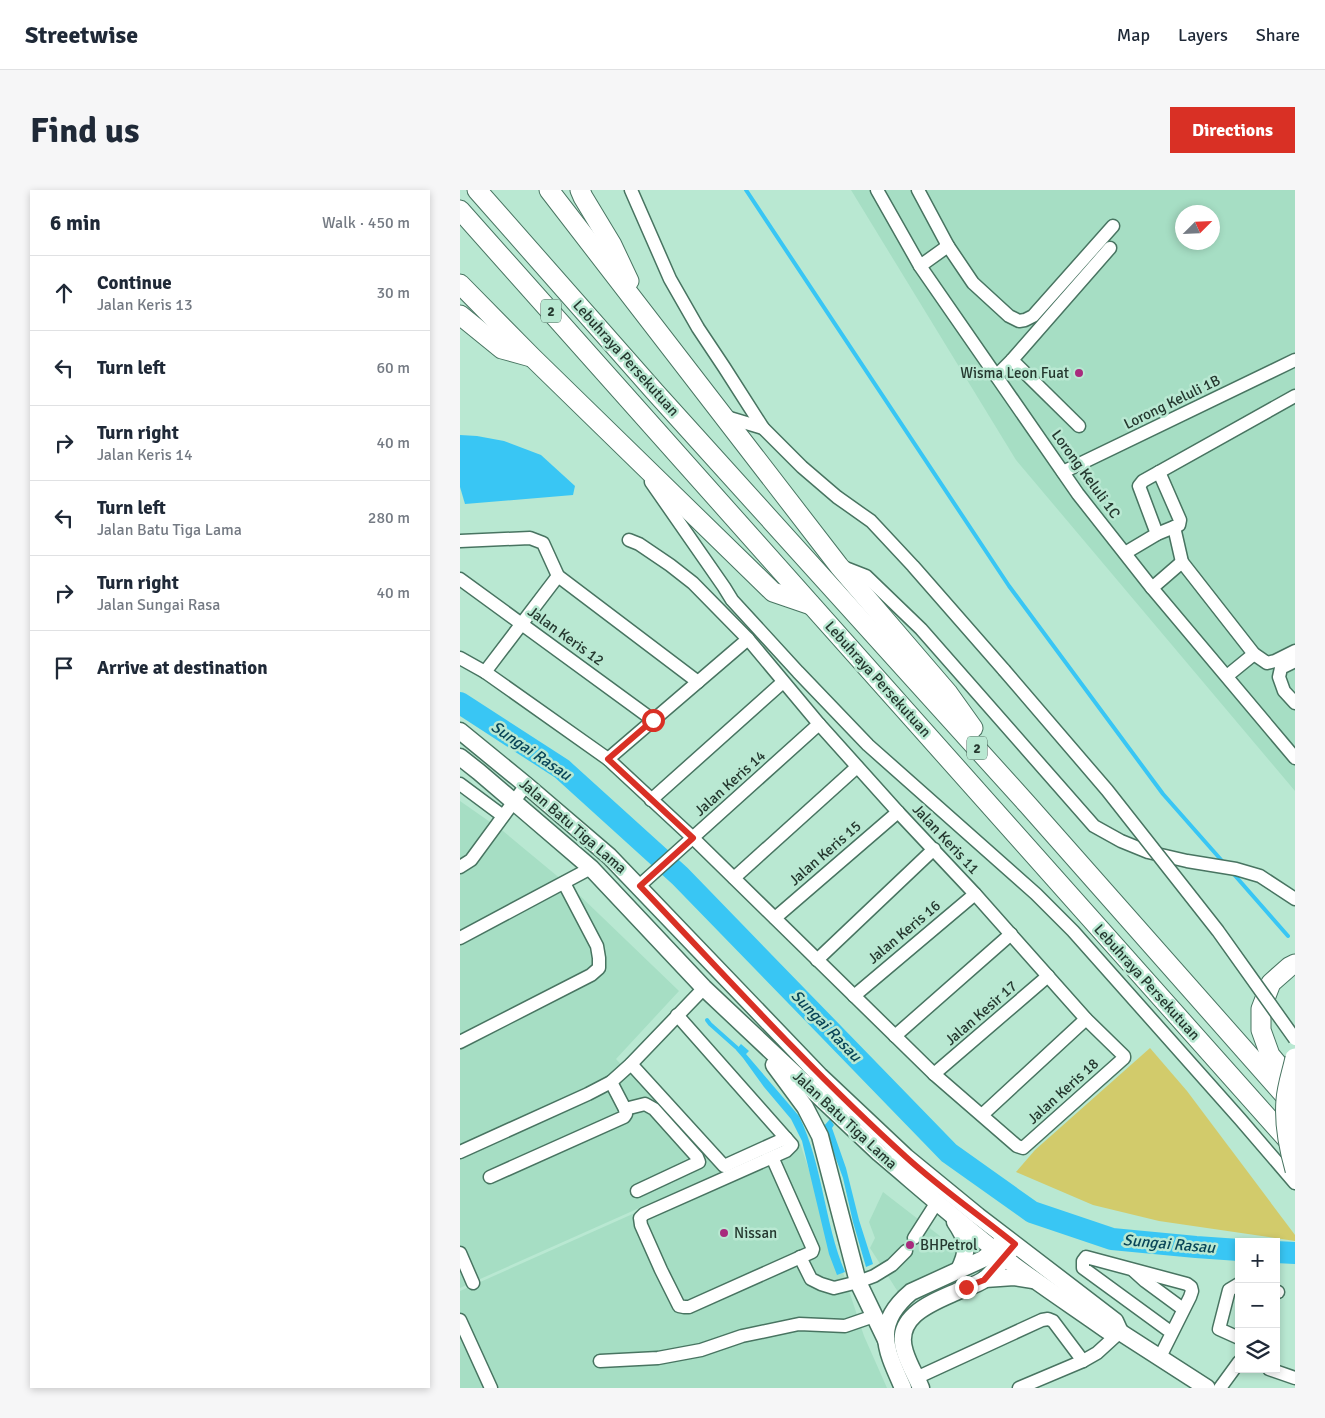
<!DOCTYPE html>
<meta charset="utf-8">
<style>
:root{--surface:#fff;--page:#f6f6f7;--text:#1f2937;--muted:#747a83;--line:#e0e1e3;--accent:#d93025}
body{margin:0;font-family:Signika,sans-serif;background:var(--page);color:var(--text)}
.controls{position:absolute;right:15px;bottom:15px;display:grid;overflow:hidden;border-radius:0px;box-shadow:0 2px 8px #0003}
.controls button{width:45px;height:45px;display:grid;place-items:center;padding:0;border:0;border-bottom:1px solid var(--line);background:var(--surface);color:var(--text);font:25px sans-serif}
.compass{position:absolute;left:715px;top:15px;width:45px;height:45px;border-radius:50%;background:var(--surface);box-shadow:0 2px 8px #0003;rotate:66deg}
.stop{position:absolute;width:15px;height:15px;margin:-11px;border:4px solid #d93025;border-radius:50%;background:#fff}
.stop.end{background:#d93025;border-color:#fff;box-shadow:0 1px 5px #0008}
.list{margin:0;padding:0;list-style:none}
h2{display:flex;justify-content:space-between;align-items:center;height:65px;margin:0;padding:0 20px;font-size:21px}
h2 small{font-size:16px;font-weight:400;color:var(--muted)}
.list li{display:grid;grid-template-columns:32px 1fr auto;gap:15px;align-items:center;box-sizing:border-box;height:75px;padding:0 20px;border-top:1px solid var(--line)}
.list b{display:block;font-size:19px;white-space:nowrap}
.list p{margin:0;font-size:16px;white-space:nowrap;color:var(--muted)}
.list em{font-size:16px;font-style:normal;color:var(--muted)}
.icon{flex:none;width:28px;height:28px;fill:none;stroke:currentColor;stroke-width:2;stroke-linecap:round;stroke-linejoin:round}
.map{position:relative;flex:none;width:835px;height:1198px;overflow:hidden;border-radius:0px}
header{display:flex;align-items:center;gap:30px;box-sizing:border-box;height:70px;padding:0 25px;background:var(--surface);border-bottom:1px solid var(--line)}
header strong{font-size:24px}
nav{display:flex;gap:28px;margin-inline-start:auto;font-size:18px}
.intro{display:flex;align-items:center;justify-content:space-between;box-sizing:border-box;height:120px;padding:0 30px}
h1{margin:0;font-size:35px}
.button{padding:12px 22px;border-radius:0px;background:var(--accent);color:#fff;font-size:18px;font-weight:700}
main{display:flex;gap:30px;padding:0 30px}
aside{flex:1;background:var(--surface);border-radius:0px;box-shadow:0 2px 8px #0003}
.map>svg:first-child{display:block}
</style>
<header>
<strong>Streetwise</strong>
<nav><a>Map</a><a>Layers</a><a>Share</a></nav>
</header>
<div class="intro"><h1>Find us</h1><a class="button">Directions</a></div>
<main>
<aside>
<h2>6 min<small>Walk · 450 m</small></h2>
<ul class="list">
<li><svg class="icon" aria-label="ahead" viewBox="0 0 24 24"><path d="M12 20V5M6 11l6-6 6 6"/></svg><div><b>Continue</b><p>Jalan Keris 13</p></div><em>30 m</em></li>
<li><svg class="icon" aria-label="left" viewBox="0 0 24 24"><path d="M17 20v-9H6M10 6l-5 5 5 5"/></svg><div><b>Turn left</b></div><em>60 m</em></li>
<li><svg class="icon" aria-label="right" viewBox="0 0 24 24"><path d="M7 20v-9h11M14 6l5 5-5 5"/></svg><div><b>Turn right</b><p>Jalan Keris 14</p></div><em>40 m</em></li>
<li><svg class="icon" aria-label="left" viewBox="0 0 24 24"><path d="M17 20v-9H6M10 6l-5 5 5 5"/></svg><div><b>Turn left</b><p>Jalan Batu Tiga Lama</p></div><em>280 m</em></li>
<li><svg class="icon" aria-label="right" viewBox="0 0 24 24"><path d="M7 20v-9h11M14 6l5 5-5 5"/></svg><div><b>Turn right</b><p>Jalan Sungai Rasa</p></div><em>40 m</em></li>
<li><svg class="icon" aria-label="arrive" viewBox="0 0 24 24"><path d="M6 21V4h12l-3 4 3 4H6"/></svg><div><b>Arrive at destination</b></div></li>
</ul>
</aside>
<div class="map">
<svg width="835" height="1198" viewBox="0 0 835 1198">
<rect width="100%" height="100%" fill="#b9e8d2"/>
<g fill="#a6dec4" fill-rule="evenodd">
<path d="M 391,0 L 835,0 L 835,601 L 556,270 ZM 722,22 L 752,22 L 752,52 L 722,52 Z"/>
<path d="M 0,611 L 43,641 L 114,700 L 219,801 L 156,869 L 260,982 L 0,1098 Z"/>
<path d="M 339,950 L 404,1146 L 427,1198 L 0,1198 L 0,1101 Z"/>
<path d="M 423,1002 L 498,1060 L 494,1073 L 489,1078 L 440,1105 L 410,1058 L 415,1048 L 409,1032 Z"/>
</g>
<path fill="#d2cb6b" d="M 690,858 L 727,901 L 835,1045 L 835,1051 L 699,1031 L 633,1015 L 556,982 L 575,960 Z"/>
<g fill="#39c6f4">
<path d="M 0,245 L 17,246 L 44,251 L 81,265 L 115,296 L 113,305 L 5,314 L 0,297 Z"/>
<path d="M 281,854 L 289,861 L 286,864 L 339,926 C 363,975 364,1032 385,1082 L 377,1085 L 369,1064 L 342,951 L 331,929 L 304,897 L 283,868 L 276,860 Z"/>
<path d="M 370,929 L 374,935 L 372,938 L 386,978 L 399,1030 L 413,1074 L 406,1077 L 393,1032 L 383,988 L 364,936 Z"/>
</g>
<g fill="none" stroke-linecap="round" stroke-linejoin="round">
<g stroke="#39c6f4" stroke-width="4">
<path d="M 286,0 L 549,396 L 703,604 L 763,672"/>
<path d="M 771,681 L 828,746"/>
<path d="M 247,830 L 250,834 L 277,858"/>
</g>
<g stroke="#39c6f4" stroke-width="22">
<path d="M 0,513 L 102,579 L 220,686 L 489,963 L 572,1022 L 652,1049 L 736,1057 L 779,1060"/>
<path d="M 816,1062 L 835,1063"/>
</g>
<defs>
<g id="minor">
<path d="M 171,0 L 210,89 L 238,138 L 264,177 L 303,238 L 342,277 L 377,307 L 411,331 L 453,376 L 544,480"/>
<path d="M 417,0 L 460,76 L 618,304 L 692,398 L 835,568"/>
<path d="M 458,0 L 488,56 L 513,93 L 549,126 L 559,131 L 565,130 L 573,126 L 653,36"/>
<path d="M 460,76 L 488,56"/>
<path d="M 552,170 L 619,236"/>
<path d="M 536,186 L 552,170 L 650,58"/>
<path d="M 263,226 L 303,238"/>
<path d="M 603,282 L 835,170"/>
<path d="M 191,292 L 264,397 L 272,410 L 338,482 L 408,555 L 576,704 L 613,741 L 780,929 L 835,993"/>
<path d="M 714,337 L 722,372 L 794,464 L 807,473 L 815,471 L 835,461"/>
<path d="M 697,344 L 679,296 L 683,291 L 835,206"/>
<path d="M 0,351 L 70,348 L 83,353 L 98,386 L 238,492"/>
<path d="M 665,363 L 697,344 L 719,335 L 720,330 L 699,282"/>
<path d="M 383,377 L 406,386 L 461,439 L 634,636 L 661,651 L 688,662 L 727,671 L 776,679 L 800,686 L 835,709"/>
<path d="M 0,389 L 193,530"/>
<path d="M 692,398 L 722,372"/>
<path d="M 0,468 L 25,482 L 148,569 L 233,648 L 474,884 L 557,956 L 563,958 L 664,868 L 664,866 L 626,829 L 515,704 L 438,622 L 359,534 L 288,449 L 233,393 L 210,375 L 179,354 L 169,350"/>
<path d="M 835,471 L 821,478 L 819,487 L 824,501 L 835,513"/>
<path d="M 25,482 L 98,386"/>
<path d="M 767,486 L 794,464"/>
<path d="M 148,569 L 288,449"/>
<path d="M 0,594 L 43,626"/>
<path d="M 191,610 L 323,492"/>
<path d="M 0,677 L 11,670 L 66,595"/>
<path d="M 274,688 L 397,577"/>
<path d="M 179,696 L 359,534"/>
<path d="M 315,728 L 438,622"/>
<path d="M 0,748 L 131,678"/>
<path d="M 357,770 L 474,659"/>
<path d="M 394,806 L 515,704"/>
<path d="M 217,825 L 332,955 L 326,961 L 184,1024 L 180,1028 L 181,1035 L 201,1080 L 219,1116 L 224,1117 L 229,1117 L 352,1062 L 353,1059 L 312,967"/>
<path d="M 435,846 L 551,744"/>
<path d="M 0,852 L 131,785 L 139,778 L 139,768 L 137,756 L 104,693"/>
<path d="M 171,874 L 264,976 L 326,948"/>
<path d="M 474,884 L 588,786"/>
<path d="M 165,919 L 185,914 L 194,919 L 237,967 L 239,972 L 177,1001"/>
<path d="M 522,925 L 626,829"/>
<path d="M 0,962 L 128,904 L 151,892 L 171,874 L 244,798"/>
<path d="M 30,987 L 164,927 L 166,924 L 165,919 L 151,892"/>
<path d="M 454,1048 L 477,1012"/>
<path d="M 0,1063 L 13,1093"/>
<path d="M 340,1067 L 351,1089 L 361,1094 L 374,1098 L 398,1092 L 414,1086 L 432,1075 L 446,1061"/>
<path d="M 674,1081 L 685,1091 L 723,1119"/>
<path d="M 779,1094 L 769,1100 L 759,1139 L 779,1148"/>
<path d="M 816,1102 L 818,1102"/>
<path d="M 0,1130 L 31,1198"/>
<path d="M 700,1167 L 730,1107 L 732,1101 L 731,1097 L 727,1094 L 626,1067 L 623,1071 L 623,1078 L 712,1143"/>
<path d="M 140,1171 L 198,1168 L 241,1160 L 282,1146 L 339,1134 L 385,1136 L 414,1126"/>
<path d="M 809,1179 L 835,1188"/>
<path d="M 456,1188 L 582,1130 L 588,1129 L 593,1131 L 623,1171"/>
<path d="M 559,1198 L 623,1171 L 637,1163 L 660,1142"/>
<path d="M 760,1198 L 779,1172"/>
</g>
<g id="major">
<path d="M 0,541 L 66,595 L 149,666 L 360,886 L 446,967 L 518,1026 L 655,1131 L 660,1142"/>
<path d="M 0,567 L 19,582 L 131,678 L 244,798 L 419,963 C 464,1001 508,1040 554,1075 C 585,1098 617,1119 648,1141 L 660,1142 L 747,1198"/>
<path d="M 314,875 L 345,917 L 360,946 L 398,1092 L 426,1150"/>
<path d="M 495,1032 C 508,1051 509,1059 499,1080"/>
<path d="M 525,1089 L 554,1087 L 573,1090"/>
<path d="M 443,1198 C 425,1158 413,1134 451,1102 L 523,1069 L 535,1060 L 541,1052"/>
<path d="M 461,1198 C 456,1186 449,1175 445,1162 C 433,1127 471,1113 496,1102 C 505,1098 517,1095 525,1089 C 534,1082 543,1069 551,1060"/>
</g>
<g id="highway">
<path d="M 17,0 L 195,202 L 568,615 L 834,916"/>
<path d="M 89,0 L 379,376 L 488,503 L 513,538"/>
<path d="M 120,0 L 123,7 L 152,55 L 169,91"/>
<path d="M 0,20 L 833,956"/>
<path d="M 0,94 L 72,167 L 313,402 L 351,415"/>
<path d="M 0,125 L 42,159 L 71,167"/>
<path d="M 835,774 L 829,777 L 811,793 L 801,819 L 801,840 L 810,865 L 835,895"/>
</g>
</defs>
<use href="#minor" stroke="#487461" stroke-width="15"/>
<use href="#major" stroke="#487461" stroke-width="19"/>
<use href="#highway" stroke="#487461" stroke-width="21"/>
<use href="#minor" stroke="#fff" stroke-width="12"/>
<use href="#major" stroke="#fff" stroke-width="16"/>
<use href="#highway" stroke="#fff" stroke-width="19"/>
<defs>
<path id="minor-bridge" d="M 544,480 L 647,600 L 758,741 L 835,849"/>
<path id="highway-bridge" d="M 835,868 C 832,882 827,896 826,910 C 824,933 829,959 835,980"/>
</defs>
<use href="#minor-bridge" stroke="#487461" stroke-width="15" stroke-linecap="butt"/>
<use href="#highway-bridge" stroke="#487461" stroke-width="21" stroke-linecap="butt"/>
<use href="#minor-bridge" stroke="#fff" stroke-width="12"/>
<use href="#highway-bridge" stroke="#fff" stroke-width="19"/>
</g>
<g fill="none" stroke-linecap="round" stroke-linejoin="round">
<path stroke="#d93025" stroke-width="6" d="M 193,530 L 148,569 L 233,648 L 180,696 C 267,788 352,882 446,967 C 480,998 519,1025 555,1054 L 524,1090 L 506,1097"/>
</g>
<g fill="#a82b7d" stroke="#b9e8d2" stroke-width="2">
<circle cx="619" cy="183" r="5"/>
<circle cx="264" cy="1043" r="5"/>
<circle cx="450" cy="1055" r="5"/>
</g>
<g text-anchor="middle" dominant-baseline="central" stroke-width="5" stroke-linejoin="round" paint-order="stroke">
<g fill="#b9e8d2" stroke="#516d60" stroke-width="1">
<rect x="81" y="109.5" width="20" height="23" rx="4"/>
<rect x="507" y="546.5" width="20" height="23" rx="4"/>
</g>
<g font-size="14" font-weight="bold" fill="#25382f">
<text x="91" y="121">2</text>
<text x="517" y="558">2</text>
</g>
<g font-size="15" fill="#25382f" stroke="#b9e8d2">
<text transform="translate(166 168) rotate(48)">Lebuhraya Persekutuan</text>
<text transform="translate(712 212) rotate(-26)">Lorong Keluli 1B</text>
<text transform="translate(626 284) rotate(54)">Lorong Keluli 1C</text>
<text transform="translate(106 446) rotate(36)">Jalan Keris 12</text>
<text transform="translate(418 489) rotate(48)">Lebuhraya Persekutuan</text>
<text transform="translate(270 593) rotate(-42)">Jalan Keris 14</text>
<text transform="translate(113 636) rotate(41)">Jalan Batu Tiga Lama</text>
<text transform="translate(486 649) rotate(47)">Jalan Keris 11</text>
<text transform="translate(365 663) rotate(-41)">Jalan Keris 15</text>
<text transform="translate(444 742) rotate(-40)">Jalan Keris 16</text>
<text transform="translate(687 792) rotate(48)">Lebuhraya Persekutuan</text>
<text transform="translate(521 823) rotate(-41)">Jalan Kesir 17</text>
<text transform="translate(603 901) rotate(-42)">Jalan Keris 18</text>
<text transform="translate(385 930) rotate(43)">Jalan Batu Tiga Lama</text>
</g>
<g font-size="15" fill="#25382f" stroke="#b9e8d2" text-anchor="start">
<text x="609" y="183" text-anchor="end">Wisma Leon Fuat</text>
<text x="274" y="1043">Nissan</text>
<text x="460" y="1055">BHPetrol</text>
</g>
<g font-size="16" font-style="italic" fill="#094558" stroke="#b9e8d2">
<text transform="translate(71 561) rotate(34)">Sungai Rasau</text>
<text transform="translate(366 836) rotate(46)">Sungai Rasau</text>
<text transform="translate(709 1054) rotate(5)">Sungai Rasau</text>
</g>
</g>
</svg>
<div class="controls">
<button>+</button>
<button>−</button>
<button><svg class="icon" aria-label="layers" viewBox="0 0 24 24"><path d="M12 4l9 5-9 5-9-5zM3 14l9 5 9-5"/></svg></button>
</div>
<svg class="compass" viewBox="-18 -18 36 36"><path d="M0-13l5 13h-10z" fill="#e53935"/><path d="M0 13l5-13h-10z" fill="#747a83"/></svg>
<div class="stop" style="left:193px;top:530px"></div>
<div class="stop end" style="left:506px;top:1097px"></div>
</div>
</main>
